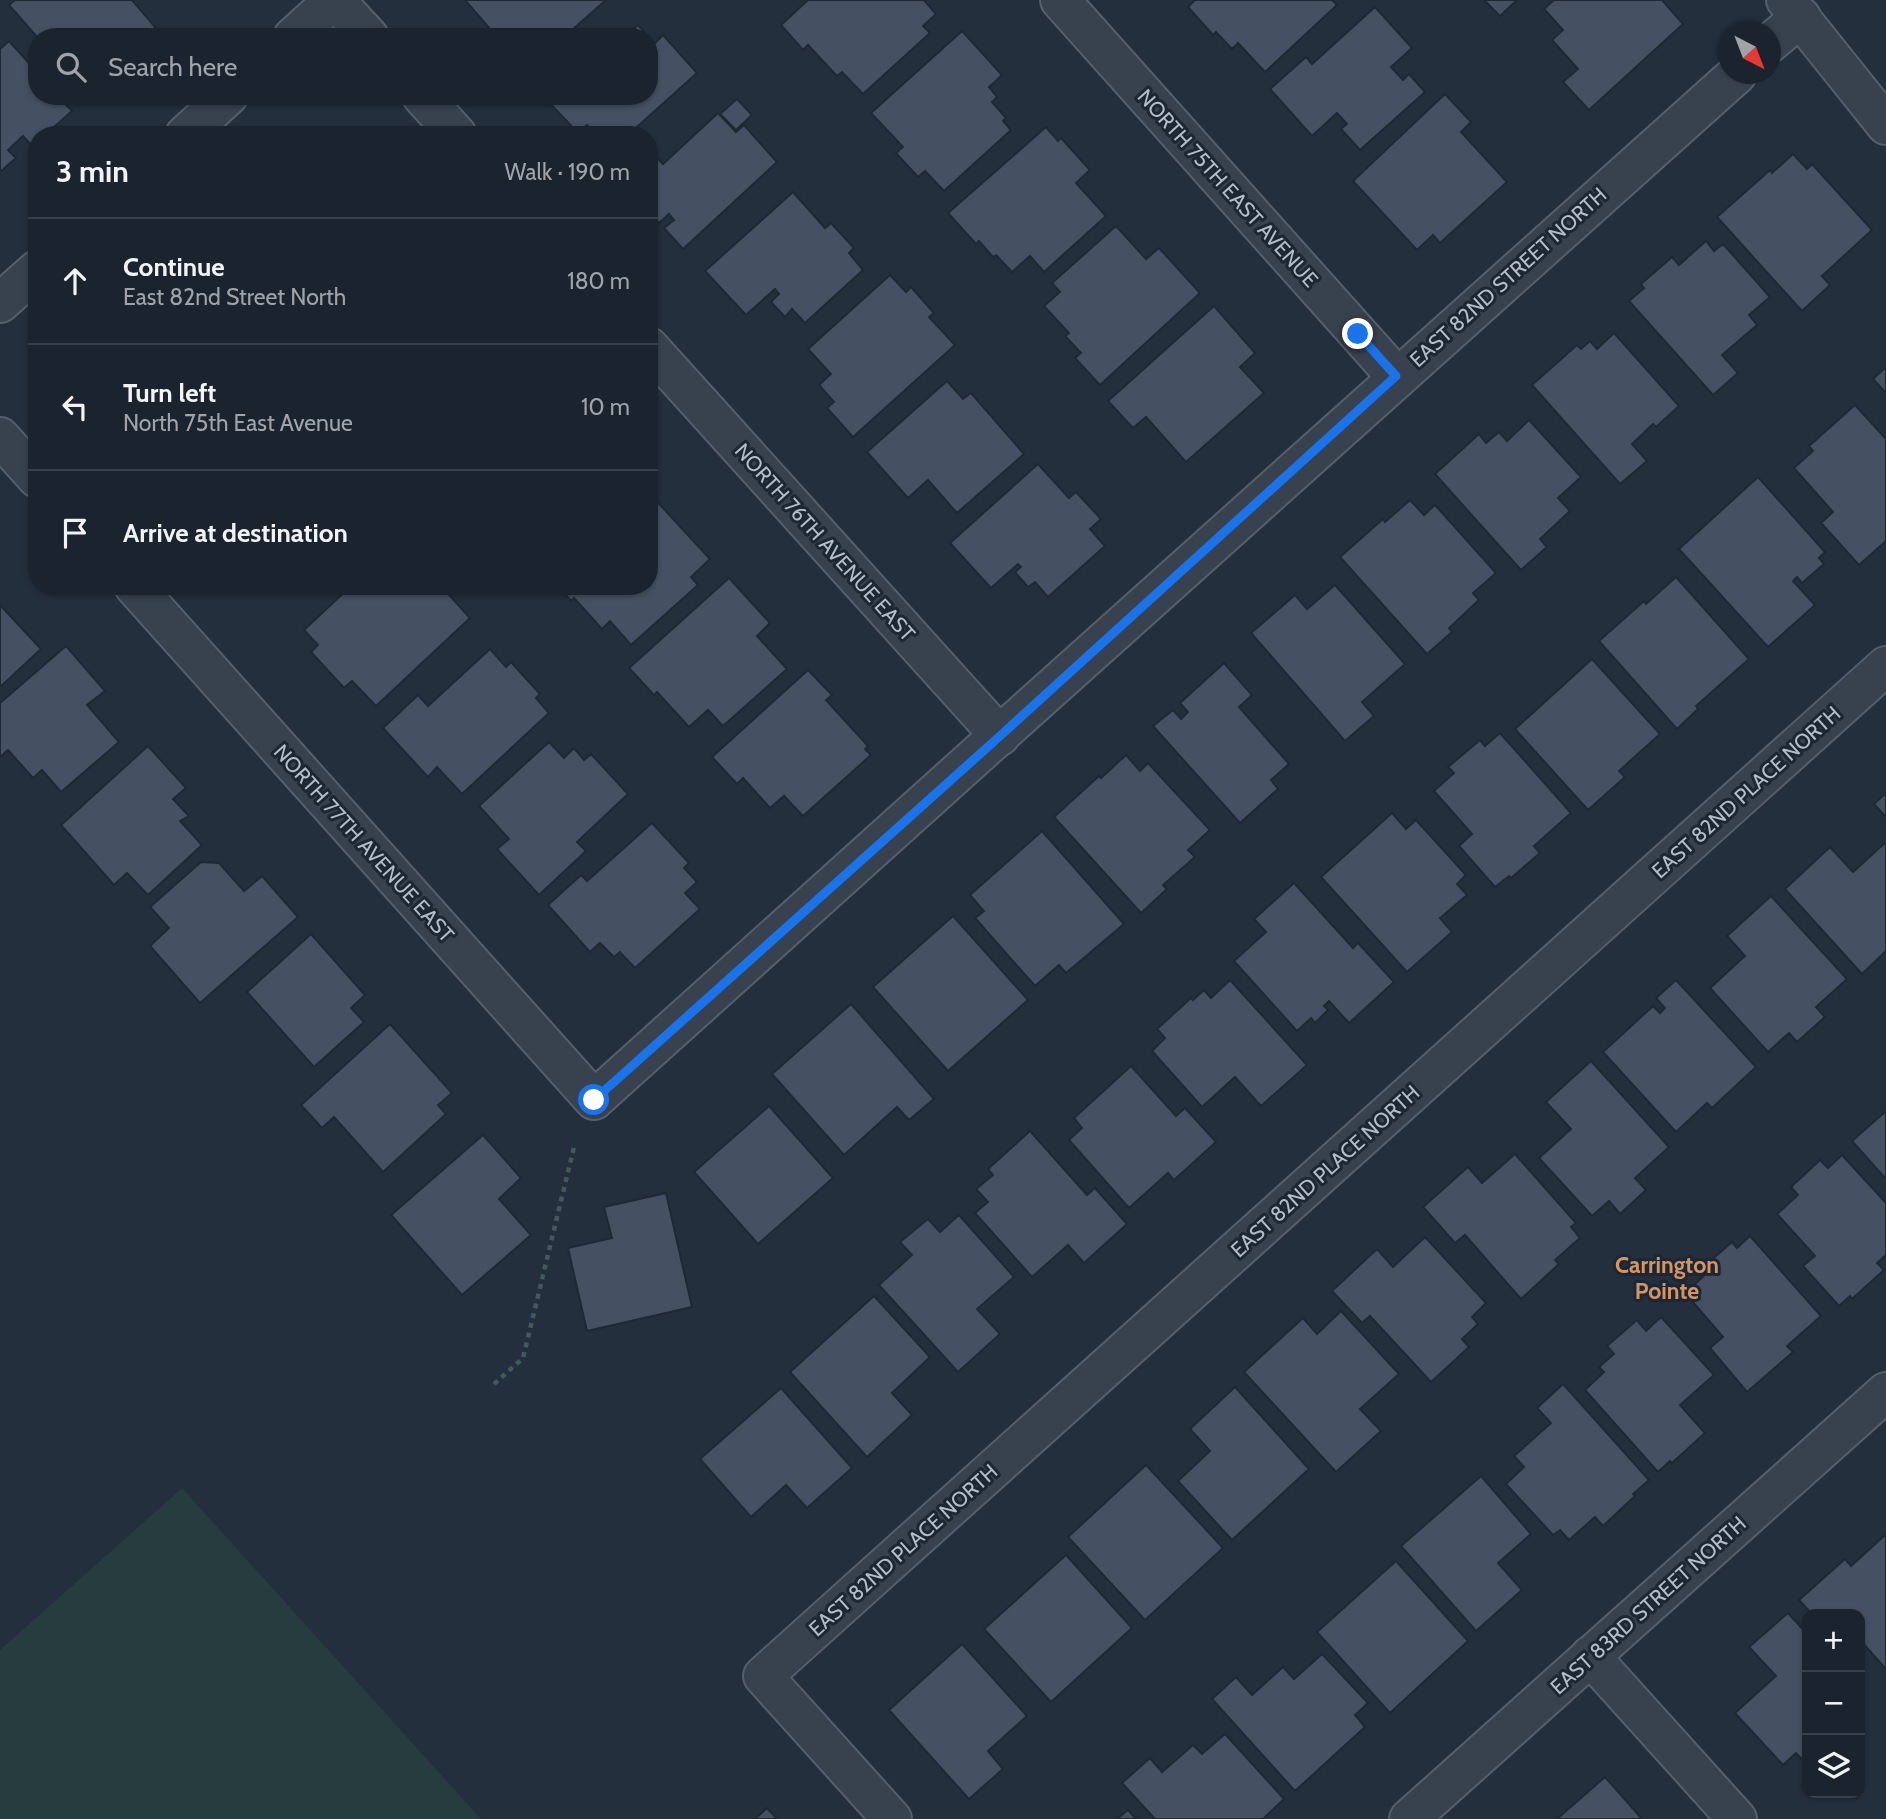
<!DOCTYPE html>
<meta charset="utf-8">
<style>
:root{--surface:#1b232e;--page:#282f3a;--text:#f1f3f6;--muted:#a0a4aa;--line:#39404a}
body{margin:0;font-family:Cabin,sans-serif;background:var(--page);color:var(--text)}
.controls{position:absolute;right:21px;bottom:21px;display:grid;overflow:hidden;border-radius:14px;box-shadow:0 2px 5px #0004}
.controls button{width:63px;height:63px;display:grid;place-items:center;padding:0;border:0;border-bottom:2px solid var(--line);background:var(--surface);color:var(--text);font:35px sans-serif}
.compass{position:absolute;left:1718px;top:21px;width:63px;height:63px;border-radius:50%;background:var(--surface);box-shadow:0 2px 5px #0004;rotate:138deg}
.stop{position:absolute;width:21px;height:21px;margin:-16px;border:5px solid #1a73e8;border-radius:50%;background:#fff}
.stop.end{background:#1a73e8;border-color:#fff;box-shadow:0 2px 7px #0008}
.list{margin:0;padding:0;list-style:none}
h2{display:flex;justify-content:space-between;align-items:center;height:91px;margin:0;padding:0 28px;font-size:30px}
h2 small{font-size:23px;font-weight:400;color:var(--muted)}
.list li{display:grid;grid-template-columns:46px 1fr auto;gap:21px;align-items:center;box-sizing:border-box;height:126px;padding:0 28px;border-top:2px solid var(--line)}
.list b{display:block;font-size:26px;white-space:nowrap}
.list p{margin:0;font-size:23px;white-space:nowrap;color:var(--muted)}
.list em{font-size:23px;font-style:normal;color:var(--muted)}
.icon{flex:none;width:38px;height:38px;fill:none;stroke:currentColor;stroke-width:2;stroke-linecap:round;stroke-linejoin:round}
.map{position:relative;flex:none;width:1886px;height:1819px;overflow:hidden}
.search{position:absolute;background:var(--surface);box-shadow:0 2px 5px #0004;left:28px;top:28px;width:630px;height:77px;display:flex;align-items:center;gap:18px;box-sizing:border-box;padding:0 24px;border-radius:28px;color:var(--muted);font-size:26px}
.panel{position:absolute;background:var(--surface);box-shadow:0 2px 5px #0004;left:28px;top:126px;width:630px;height:469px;border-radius:28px}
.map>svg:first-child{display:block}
</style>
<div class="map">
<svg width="1886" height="1819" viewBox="0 0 1886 1819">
<rect width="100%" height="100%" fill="#242f3e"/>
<path fill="#263c3f" d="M 182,1488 L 481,1819 L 0,1819 L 0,1650 Z"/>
<g fill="#455162" stroke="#1f2835" stroke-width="2">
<path d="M 15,0 L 132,0 L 161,34 L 158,37 L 37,37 L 9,5 Z"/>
<path d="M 465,0 L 606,0 L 564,37 L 497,37 Z"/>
<path d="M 808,0 L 924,0 L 936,14 L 923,26 L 930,33 L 863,94 L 842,72 L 837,76 L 808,45 L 803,50 L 781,25 Z"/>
<path d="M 1195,0 L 1332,0 L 1337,5 L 1265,72 L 1238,43 L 1232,49 L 1216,32 L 1213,35 L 1188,7 Z"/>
<path d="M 1484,0 L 1517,0 L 1500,16 Z"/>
<path d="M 1554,0 L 1662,0 L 1683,24 L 1589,110 L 1563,82 L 1578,69 L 1552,40 L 1563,30 L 1544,9 Z"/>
<path d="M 1375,7 L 1412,48 L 1391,67 L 1403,80 L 1409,74 L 1425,92 L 1360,150 L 1341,129 L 1347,124 L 1337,113 L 1312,136 L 1270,89 L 1306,57 L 1312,64 Z"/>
<path d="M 638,25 L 649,37 L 625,37 Z"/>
<path d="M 962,31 L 1002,75 L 989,87 L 997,97 L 992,102 L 1006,118 L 1003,121 L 1011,130 L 944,191 L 925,171 L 918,177 L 896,153 L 903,147 L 871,113 Z"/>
<path d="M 663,35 L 697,73 L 628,135 L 589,135 L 593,131 L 587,125 L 578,133 L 543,96 L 649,96 L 649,37 L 655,43 Z"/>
<path d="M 9,41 L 37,72 L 37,96 L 58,96 L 72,111 L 45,135 L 37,135 L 37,142 L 32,146 L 23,136 L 8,150 L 16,158 L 0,172 L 0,49 Z"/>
<path d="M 1445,94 L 1471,122 L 1461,132 L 1507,182 L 1440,243 L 1433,235 L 1417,250 L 1353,181 Z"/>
<path d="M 737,99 L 752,115 L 736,130 L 720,114 Z"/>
<path d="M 718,113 L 736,132 L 744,125 L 777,162 L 683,249 L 664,228 L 674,220 L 669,214 L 659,223 L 649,212 L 649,152 L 651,151 L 663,164 Z"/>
<path d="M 1046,127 L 1058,141 L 1061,138 L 1090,170 L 1076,183 L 1106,216 L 1044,272 L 1030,256 L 1012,272 L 996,255 L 993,257 L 979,241 L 976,244 L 948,213 Z"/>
<path d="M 1793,154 L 1807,169 L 1812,164 L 1872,230 L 1822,276 L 1830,285 L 1802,311 L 1717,217 L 1770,170 L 1772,173 Z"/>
<path d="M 793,192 L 825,228 L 831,223 L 854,248 L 849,253 L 863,270 L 805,323 L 792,309 L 785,317 L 771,302 L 779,294 L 775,289 L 746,315 L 705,271 Z"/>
<path d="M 1116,226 L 1146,259 L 1159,248 L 1200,293 L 1100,385 L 1075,358 L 1081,353 L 1065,336 L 1069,333 L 1044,306 L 1060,292 L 1052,283 Z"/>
<path d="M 1706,241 L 1714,251 L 1723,244 L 1770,297 L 1749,315 L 1757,325 L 1722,355 L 1738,373 L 1713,395 L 1629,301 L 1644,288 L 1641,284 L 1672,257 L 1679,265 Z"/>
<path d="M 890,275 L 906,292 L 911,287 L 934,313 L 929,317 L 955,345 L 853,437 L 827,408 L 834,402 L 819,385 L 831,374 L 808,349 Z"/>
<path d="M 1214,306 L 1255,353 L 1240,367 L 1264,393 L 1186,462 L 1146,417 L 1133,428 L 1108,401 Z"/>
<path d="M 1614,333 L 1679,406 L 1656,427 L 1653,424 L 1632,444 L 1647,461 L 1620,484 L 1532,385 L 1577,345 L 1581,349 L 1590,341 L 1597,349 Z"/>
<path d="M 1886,367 L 1886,393 L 1873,379 Z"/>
<path d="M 947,381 L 963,399 L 971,393 L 1024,454 L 957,513 L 928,480 L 908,498 L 867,452 Z"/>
<path d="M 1855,405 L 1886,439 L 1886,541 L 1859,565 L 1821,523 L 1833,512 L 1794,468 L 1813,451 L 1809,446 Z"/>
<path d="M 1529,420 L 1581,477 L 1558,498 L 1570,511 L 1540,539 L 1547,547 L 1521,570 L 1435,474 L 1479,434 L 1486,443 L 1499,432 L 1507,441 Z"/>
<path d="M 1038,464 L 1069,498 L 1076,492 L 1101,519 L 1090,529 L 1105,546 L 1048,597 L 1035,582 L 1028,587 L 1015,572 L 1021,567 L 1018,564 L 991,588 L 950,543 Z"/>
<path d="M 1758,477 L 1825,552 L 1819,558 L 1824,564 L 1802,583 L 1797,577 L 1793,581 L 1815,605 L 1768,647 L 1679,549 Z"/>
<path d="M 649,493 L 710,559 L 691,577 L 698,585 L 631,645 L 610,621 L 602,629 L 574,598 L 571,601 L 558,586 L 649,586 Z"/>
<path d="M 1410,500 L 1424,515 L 1435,505 L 1496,573 L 1473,593 L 1479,600 L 1449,628 L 1452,632 L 1427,654 L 1340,557 L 1383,519 L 1385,522 Z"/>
<path d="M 1676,577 L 1749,659 L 1696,706 L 1698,709 L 1677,729 L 1599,641 L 1644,601 L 1646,604 Z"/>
<path d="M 729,578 L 770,623 L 757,636 L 787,669 L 723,726 L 708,710 L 689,727 L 657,692 L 654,695 L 629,668 Z"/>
<path d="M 1335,585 L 1405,664 L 1362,702 L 1374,716 L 1345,741 L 1251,633 L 1295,595 L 1307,609 Z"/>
<path d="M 351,586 L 441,586 L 470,618 L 376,706 L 352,681 L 344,688 L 311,652 L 318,645 L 304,630 Z"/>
<path d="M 0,605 L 41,649 L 0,687 Z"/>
<path d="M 66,646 L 105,691 L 87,705 L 119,742 L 61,792 L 42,770 L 33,778 L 8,750 L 0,757 L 0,703 Z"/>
<path d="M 490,649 L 506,667 L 511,662 L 540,694 L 536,698 L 549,713 L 462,794 L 437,767 L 428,777 L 383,728 L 418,695 L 428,706 Z"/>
<path d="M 1592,659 L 1660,734 L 1619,771 L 1625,777 L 1588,810 L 1515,729 Z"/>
<path d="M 1224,663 L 1252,695 L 1239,707 L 1289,764 L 1271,780 L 1278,789 L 1240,823 L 1153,726 L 1173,710 L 1181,719 L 1188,712 L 1180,703 Z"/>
<path d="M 808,670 L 832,695 L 826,700 L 868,746 L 865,749 L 871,755 L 803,816 L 784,796 L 770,808 L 743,778 L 737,784 L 712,757 Z"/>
<path d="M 1500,733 L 1571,813 L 1534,846 L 1540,853 L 1511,878 L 1509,876 L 1495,887 L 1459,846 L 1472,834 L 1434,791 L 1454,773 L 1448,767 L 1480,740 L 1485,746 Z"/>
<path d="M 549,742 L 564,758 L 574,748 L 584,760 L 591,754 L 628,794 L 577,842 L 586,851 L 539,895 L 497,849 L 509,839 L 479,806 Z"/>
<path d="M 148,746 L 186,788 L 173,799 L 189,816 L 180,821 L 202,845 L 148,895 L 127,873 L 114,885 L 61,825 Z"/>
<path d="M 1126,755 L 1140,771 L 1148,763 L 1210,830 L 1188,850 L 1195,857 L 1163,885 L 1167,889 L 1141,913 L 1054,817 L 1099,776 L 1101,778 Z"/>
<path d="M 1886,793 L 1886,817 L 1874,804 Z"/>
<path d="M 1392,813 L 1406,829 L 1416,820 L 1466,875 L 1457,884 L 1467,895 L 1440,918 L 1452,932 L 1407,972 L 1321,877 Z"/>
<path d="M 652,823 L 689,863 L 684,868 L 697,882 L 685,893 L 700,909 L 635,968 L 620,952 L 614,957 L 600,943 L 590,952 L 548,905 L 581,875 L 587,881 Z"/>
<path d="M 1042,831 L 1124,924 L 1066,973 L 1059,965 L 1035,986 L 975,918 L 984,911 L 970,895 Z"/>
<path d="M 1886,842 L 1886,951 L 1862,974 L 1785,889 L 1830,847 L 1853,872 Z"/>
<path d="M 201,862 L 219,863 L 244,891 L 262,876 L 298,917 L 200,1003 L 150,946 L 169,928 L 150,907 Z"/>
<path d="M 1294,883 L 1353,948 L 1358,943 L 1394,982 L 1349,1023 L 1329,1001 L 1324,1006 L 1328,1010 L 1315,1023 L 1311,1018 L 1297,1031 L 1234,961 L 1266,932 L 1254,919 Z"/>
<path d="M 1771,896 L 1847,979 L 1816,1007 L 1825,1017 L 1797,1042 L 1789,1033 L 1768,1052 L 1710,988 L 1745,956 L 1727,936 Z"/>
<path d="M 953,916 L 1028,1000 L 948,1071 L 873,987 Z"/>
<path d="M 311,934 L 365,995 L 351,1008 L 364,1022 L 314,1067 L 247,992 Z"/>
<path d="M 1230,980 L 1307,1065 L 1261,1106 L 1235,1077 L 1202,1107 L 1152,1051 L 1165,1038 L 1157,1029 L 1191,998 L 1193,1000 L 1204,990 L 1211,998 Z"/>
<path d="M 1676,980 L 1756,1067 L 1712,1108 L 1707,1103 L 1676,1132 L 1603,1052 L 1653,1006 L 1660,1013 L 1665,1008 L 1656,998 Z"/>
<path d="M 851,1004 L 934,1099 L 909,1120 L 897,1107 L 844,1155 L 772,1074 Z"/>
<path d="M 390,1024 L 452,1093 L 438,1105 L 446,1114 L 383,1172 L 334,1117 L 322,1128 L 301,1105 Z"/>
<path d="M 1591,1061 L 1669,1147 L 1635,1178 L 1646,1190 L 1620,1214 L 1609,1201 L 1592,1216 L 1539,1158 L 1571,1129 L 1546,1102 Z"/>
<path d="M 1131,1066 L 1176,1116 L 1185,1108 L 1216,1142 L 1174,1180 L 1168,1173 L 1129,1208 L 1069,1140 L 1082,1128 L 1074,1118 Z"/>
<path d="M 769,1106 L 833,1178 L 758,1244 L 694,1172 Z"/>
<path d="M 1886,1111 L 1886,1179 L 1852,1141 Z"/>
<path d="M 1030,1131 L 1087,1195 L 1095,1188 L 1127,1224 L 1084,1263 L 1068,1245 L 1032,1277 L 975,1213 L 988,1202 L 976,1189 L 993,1175 L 988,1169 Z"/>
<path d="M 483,1135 L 521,1178 L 499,1199 L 531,1235 L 462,1295 L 391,1215 Z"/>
<path d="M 1515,1154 L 1576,1223 L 1571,1227 L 1580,1238 L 1555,1260 L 1559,1264 L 1521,1299 L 1465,1235 L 1455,1243 L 1423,1207 L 1468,1167 L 1482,1183 Z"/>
<path d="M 1842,1155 L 1886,1203 L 1886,1255 L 1877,1263 L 1884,1270 L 1852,1299 L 1850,1296 L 1839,1306 L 1803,1266 L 1815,1256 L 1777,1214 L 1798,1195 L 1791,1187 L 1820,1160 L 1828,1168 Z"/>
<path d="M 666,1193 L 692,1307 L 587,1331 L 568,1248 L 612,1238 L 604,1207 Z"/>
<path d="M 959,1215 L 1014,1277 L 977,1309 L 1000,1334 L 958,1372 L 879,1285 L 912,1255 L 900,1242 L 928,1219 L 940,1232 Z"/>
<path d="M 1750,1236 L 1821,1316 L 1787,1346 L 1793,1352 L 1747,1392 L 1710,1348 L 1723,1337 L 1685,1293 L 1705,1275 L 1700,1270 L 1732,1242 L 1737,1248 Z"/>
<path d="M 1425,1237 L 1486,1303 L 1472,1317 L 1478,1324 L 1462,1339 L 1469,1347 L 1431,1382 L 1370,1316 L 1362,1323 L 1332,1291 L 1377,1249 L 1393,1267 Z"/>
<path d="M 874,1296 L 930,1357 L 892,1393 L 912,1415 L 867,1457 L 790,1372 Z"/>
<path d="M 1341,1311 L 1399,1374 L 1360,1409 L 1381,1431 L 1336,1472 L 1244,1372 L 1303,1318 L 1317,1334 Z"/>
<path d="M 1661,1317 L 1714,1375 L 1680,1405 L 1705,1433 L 1672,1463 L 1670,1461 L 1658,1472 L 1585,1390 L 1604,1372 L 1599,1367 L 1614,1354 L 1607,1346 L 1637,1320 L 1646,1331 Z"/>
<path d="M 1563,1384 L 1649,1480 L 1633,1494 L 1635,1496 L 1603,1526 L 1595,1517 L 1569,1540 L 1560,1530 L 1553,1535 L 1506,1484 L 1524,1467 L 1514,1456 L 1551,1423 L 1537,1408 Z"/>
<path d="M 1235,1387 L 1309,1469 L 1232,1540 L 1178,1481 L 1210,1451 L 1190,1429 Z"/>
<path d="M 781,1388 L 852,1468 L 807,1508 L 786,1485 L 751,1517 L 700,1459 Z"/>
<path d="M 1146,1465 L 1223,1548 L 1145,1620 L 1068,1537 Z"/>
<path d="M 1481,1476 L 1531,1534 L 1498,1563 L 1522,1590 L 1476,1631 L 1401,1546 Z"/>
<path d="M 1885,1535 L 1886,1537 L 1886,1669 L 1860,1640 L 1860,1614 L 1812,1614 L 1799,1600 L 1845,1559 L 1851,1566 Z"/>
<path d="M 1066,1555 L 1132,1628 L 1051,1702 L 984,1629 Z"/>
<path d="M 1396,1561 L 1468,1641 L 1390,1713 L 1317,1632 Z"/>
<path d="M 1788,1613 L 1807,1634 L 1807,1765 L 1796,1753 L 1783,1765 L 1735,1713 L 1776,1676 L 1749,1647 Z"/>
<path d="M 962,1644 L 1027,1716 L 988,1751 L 1003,1769 L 969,1799 L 889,1710 Z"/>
<path d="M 1322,1654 L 1368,1703 L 1355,1715 L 1365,1727 L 1295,1791 L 1212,1699 L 1236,1677 L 1252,1695 L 1283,1667 L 1294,1679 Z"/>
<path d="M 1225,1734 L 1284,1799 L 1263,1819 L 1155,1819 L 1122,1783 L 1150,1758 L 1162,1772 L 1193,1745 L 1202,1754 Z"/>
<path d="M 1605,1777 L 1642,1819 L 1557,1819 Z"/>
<path d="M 767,1808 L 777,1819 L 755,1819 Z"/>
<path d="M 1128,1810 L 1136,1819 L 1117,1819 Z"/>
</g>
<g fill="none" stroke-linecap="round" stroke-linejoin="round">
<defs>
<g id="minor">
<path d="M 335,0 L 369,37"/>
<path d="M 1060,0 L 1396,376"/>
<path d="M 1786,0 L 1886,125"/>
<path d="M 293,37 L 334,0"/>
<path d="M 1770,43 L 1801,17"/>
<path d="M 422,96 L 457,135"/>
<path d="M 185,135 L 228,96"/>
<path d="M 0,303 L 37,270"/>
<path d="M 649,347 L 1000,736"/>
<path d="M 0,437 L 37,478"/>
<path d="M 134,586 L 594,1100 C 975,758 1354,413 1737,74"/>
<path d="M 1590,1656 L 1737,1819"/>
<path d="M 892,1819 L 763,1676 L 1886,666"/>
<path d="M 1409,1819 L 1886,1392"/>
</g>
</defs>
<use href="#minor" stroke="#565f6c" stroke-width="42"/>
<path stroke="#44595c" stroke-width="4.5" stroke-dasharray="5 5" stroke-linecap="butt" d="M 494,1384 L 523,1358 L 575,1143"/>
<use href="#minor" stroke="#38414e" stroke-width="38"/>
</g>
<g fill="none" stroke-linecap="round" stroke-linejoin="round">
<path stroke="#1a73e8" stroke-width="9" d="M 594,1100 L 1000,736 L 1396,376 L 1358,334"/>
</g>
<g text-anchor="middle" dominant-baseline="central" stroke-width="6" stroke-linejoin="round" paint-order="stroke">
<g font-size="21" fill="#b4bcc9" stroke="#1d2633">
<text transform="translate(1228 188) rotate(48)">NORTH 75TH EAST AVENUE</text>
<text transform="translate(1508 277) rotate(-42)">EAST 82ND STREET NORTH</text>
<text transform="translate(825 542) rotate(48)">NORTH 76TH AVENUE EAST</text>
<text transform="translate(1746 792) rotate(-42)">EAST 82ND PLACE NORTH</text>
<text transform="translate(364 843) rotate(48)">NORTH 77TH AVENUE EAST</text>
<text transform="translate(1325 1171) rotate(-42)">EAST 82ND PLACE NORTH</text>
<text transform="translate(903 1550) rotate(-42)">EAST 82ND PLACE NORTH</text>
<text transform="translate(1648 1605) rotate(-42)">EAST 83RD STREET NORTH</text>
</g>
<g font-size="23" font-weight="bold" fill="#d59563" stroke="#1d2633">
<text x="1667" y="1265">Carrington<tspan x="1667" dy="26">Pointe</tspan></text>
</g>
</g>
</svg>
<div class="controls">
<button>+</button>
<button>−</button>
<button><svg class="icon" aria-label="layers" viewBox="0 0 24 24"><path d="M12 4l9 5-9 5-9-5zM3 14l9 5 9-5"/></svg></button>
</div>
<svg class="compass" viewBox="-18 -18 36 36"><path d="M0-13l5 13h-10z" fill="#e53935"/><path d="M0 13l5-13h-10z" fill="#a0a4aa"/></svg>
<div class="stop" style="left:594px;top:1100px"></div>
<div class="stop end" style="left:1358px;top:334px"></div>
<div class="search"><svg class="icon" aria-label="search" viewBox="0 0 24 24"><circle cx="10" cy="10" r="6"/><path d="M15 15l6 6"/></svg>Search here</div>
<section class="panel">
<h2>3 min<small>Walk · 190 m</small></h2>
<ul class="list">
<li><svg class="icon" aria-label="ahead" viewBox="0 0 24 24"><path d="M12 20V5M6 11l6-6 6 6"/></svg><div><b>Continue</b><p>East 82nd Street North</p></div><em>180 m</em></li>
<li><svg class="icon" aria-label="left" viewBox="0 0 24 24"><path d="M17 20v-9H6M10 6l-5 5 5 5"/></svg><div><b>Turn left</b><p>North 75th East Avenue</p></div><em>10 m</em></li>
<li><svg class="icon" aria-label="arrive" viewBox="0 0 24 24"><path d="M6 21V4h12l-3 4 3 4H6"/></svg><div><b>Arrive at destination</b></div></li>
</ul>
</section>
</div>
